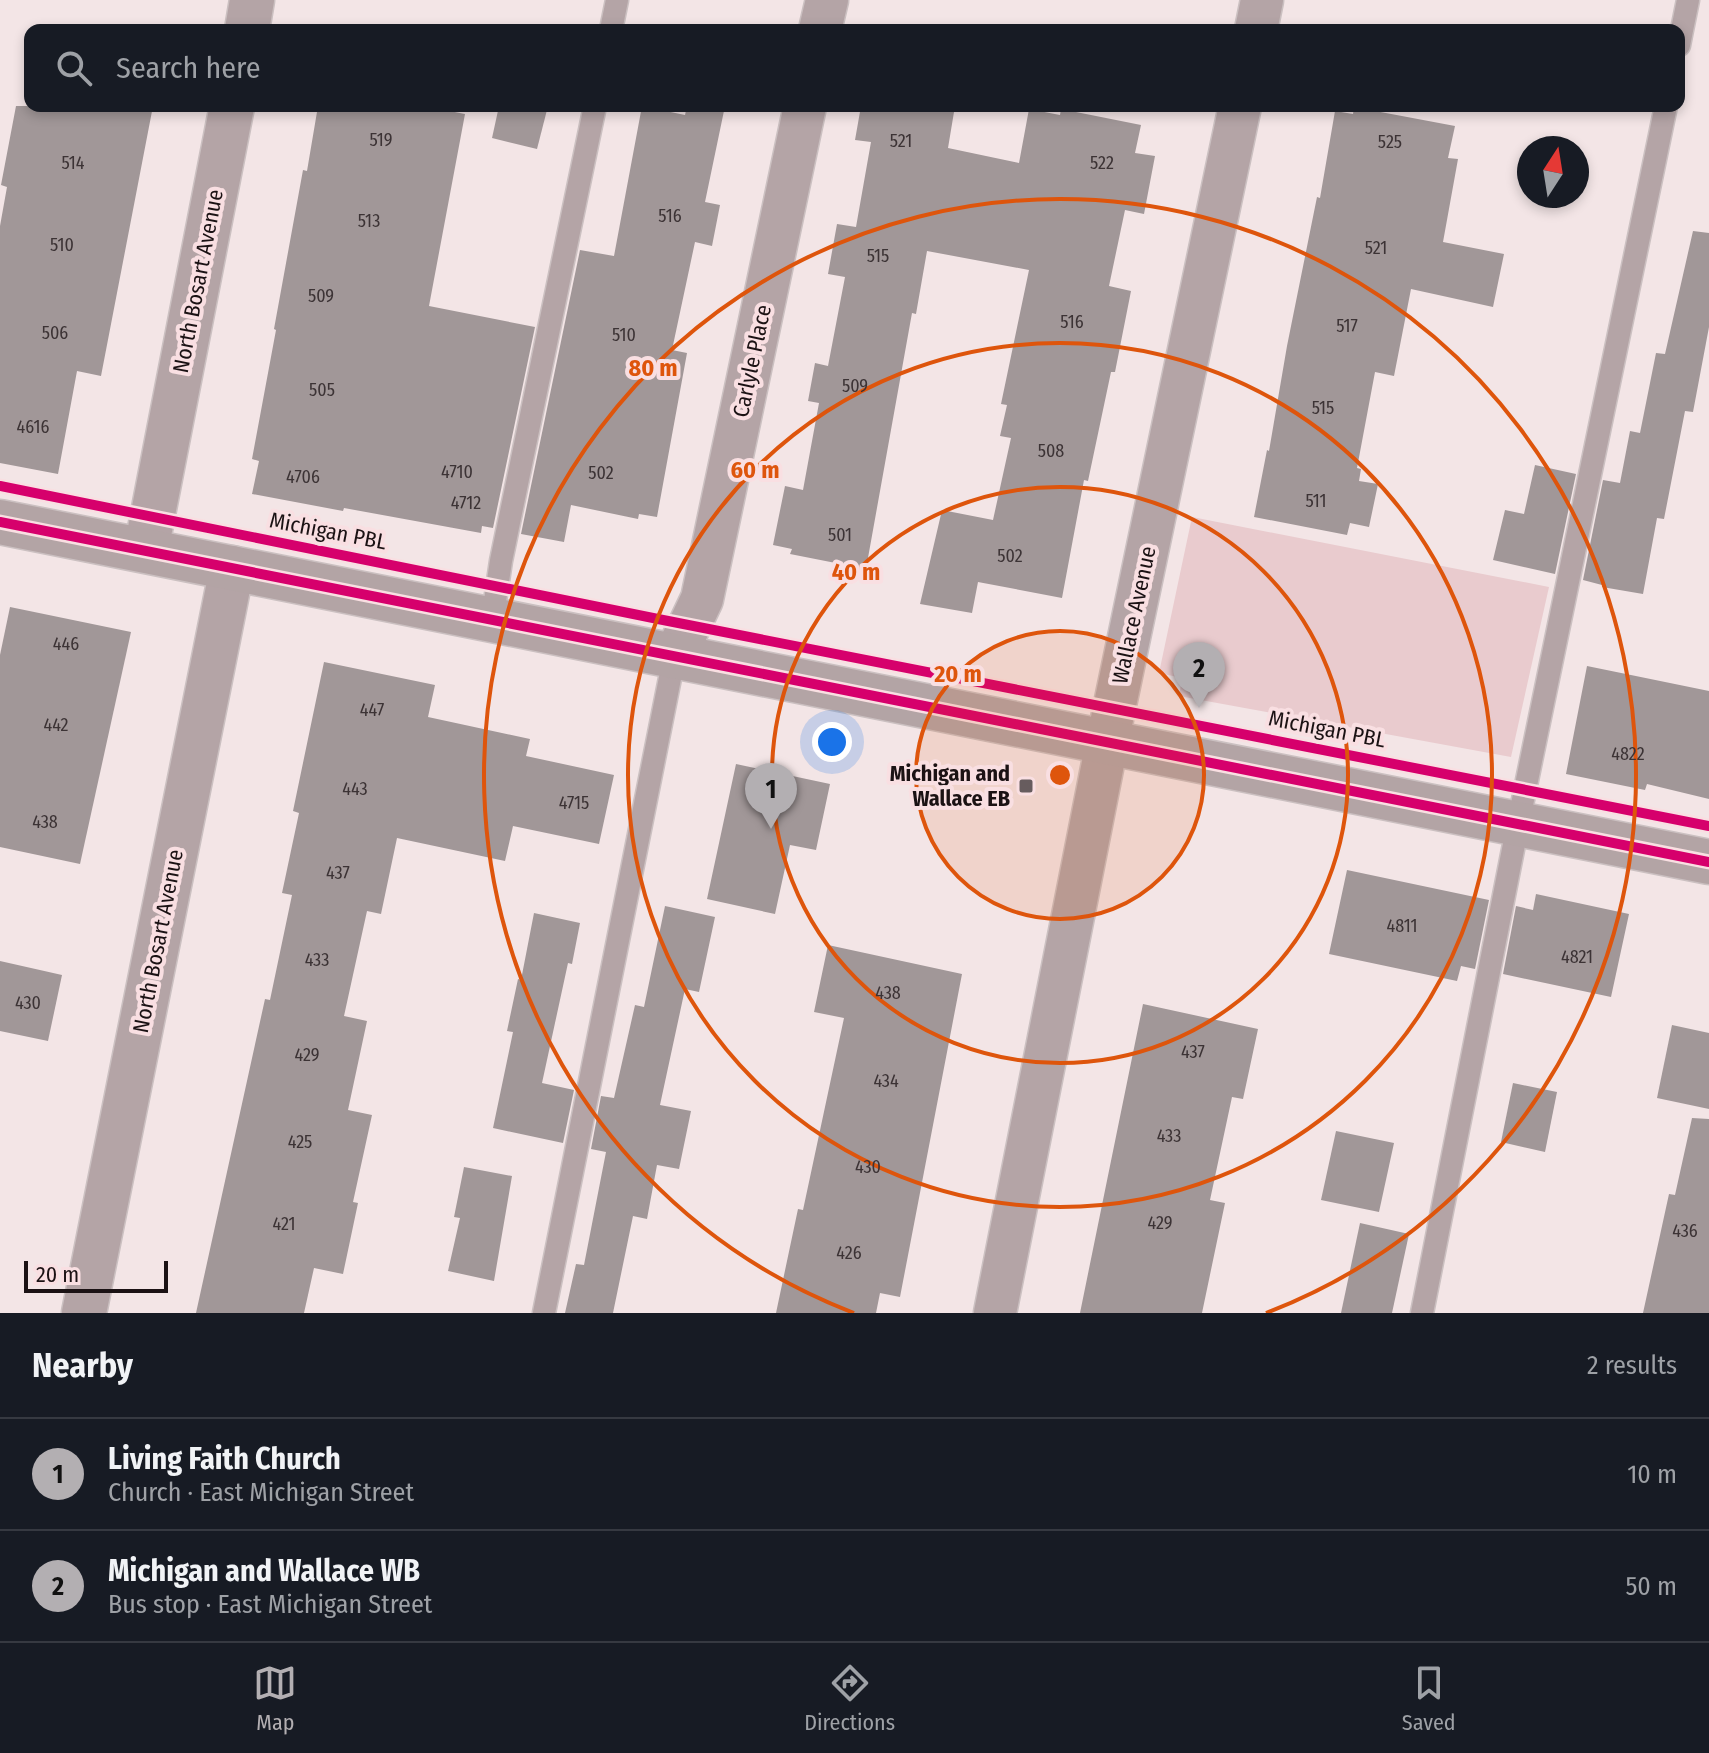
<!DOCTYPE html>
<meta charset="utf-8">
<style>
:root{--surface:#171b24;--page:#242831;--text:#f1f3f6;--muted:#9ea1a6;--line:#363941;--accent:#b3afb2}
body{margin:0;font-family:"Fira Sans Condensed",sans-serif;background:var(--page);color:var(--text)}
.compass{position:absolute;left:1517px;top:136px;width:72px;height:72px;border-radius:50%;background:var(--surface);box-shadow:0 4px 12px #0003;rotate:12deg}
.scale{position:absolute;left:24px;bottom:20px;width:144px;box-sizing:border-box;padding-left:8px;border:4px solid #1b1214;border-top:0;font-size:22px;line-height:28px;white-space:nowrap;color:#1b1214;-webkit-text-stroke:6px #f9dfe2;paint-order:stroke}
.you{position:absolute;left:832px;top:742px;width:28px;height:28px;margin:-20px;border:6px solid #fff;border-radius:50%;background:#1a73e8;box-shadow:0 0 0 12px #1a73e833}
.badge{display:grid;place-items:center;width:52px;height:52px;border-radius:50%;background:var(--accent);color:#111;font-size:26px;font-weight:700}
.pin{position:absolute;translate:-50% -66px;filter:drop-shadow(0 2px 4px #0008)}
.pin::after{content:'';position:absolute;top:42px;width:28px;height:24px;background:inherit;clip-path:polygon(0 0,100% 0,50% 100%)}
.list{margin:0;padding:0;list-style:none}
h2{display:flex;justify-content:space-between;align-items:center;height:104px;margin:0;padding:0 32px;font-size:34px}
h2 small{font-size:26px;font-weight:400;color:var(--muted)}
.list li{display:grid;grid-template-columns:52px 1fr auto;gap:24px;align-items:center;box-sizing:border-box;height:112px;padding:0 32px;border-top:2px solid var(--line)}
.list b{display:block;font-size:30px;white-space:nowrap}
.list p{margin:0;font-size:26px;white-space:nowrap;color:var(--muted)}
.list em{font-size:26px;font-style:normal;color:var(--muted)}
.icon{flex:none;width:44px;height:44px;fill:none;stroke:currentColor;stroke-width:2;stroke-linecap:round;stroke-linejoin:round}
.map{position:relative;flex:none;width:1709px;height:1313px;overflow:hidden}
.search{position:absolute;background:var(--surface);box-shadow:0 4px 12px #0003;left:24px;right:24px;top:24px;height:88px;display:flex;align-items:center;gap:20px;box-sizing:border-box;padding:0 28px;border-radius:16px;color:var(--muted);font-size:30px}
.sheet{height:328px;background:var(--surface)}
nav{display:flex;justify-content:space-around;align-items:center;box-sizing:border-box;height:112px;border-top:2px solid var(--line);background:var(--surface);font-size:22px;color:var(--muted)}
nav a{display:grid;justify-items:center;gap:4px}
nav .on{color:var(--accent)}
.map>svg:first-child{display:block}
</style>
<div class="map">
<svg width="1709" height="1313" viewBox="0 0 1709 1313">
<rect width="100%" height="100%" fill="#f3e5e6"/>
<path fill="#e9cbce" d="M 1192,517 L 1549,587 L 1511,757 L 1179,696 L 1182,678 L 1159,673 Z"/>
<g fill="#a19798">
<path d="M 16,106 L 153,106 L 101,376 L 77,371 L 58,474 L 0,463 L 0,226 L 7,187 L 1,185 Z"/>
<path d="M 318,106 L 424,106 L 465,114 L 429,306 L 535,327 L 493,528 L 482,526 L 481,533 L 344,508 L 343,511 L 252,494 L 259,461 L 252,459 L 276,330 L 274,329 L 303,170 L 307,171 Z"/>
<path d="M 499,106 L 548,106 L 537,149 L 492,138 Z"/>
<path d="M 642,106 L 685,115 L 687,106 L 725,106 L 705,202 L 720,205 L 712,246 L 695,242 L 672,350 L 687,353 L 657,517 L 639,514 L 638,519 L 571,505 L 564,542 L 521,534 L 580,250 L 614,256 Z"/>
<path d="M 861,106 L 955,106 L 948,148 L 1019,163 L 1029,109 L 1060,115 L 1061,109 L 1141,125 L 1135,153 L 1155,156 L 1144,214 L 1125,210 L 1109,286 L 1131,291 L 1115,372 L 1111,372 L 1088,481 L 1084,480 L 1062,598 L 978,582 L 972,613 L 920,604 L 942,510 L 993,520 L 1011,438 L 1000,436 L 1007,405 L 1001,404 L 1029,270 L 927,251 L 916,314 L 912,313 L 866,569 L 790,554 L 792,549 L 773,545 L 785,486 L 803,490 L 819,403 L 808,401 L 815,363 L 828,366 L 845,277 L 828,274 L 837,224 L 856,227 L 871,142 L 855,140 Z"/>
<path d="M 1354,107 L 1455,126 L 1448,158 L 1458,159 L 1443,242 L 1504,254 L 1493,307 L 1411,289 L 1394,376 L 1375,372 L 1357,468 L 1361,469 L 1359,481 L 1378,484 L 1369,527 L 1350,523 L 1347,535 L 1254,517 L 1267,450 L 1269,451 L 1287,346 L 1317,197 L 1320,198 L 1335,111 L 1353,114 Z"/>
<path d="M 1693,231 L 1709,233 L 1709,327 L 1693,412 L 1685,411 L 1664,519 L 1657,518 L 1643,594 L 1602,587 L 1602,585 L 1583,580 L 1603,480 L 1620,483 L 1630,431 L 1640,433 L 1656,353 L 1665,354 Z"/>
<path d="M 1535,465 L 1576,474 L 1555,574 L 1493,560 L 1505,510 L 1524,514 Z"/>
<path d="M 10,607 L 131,632 L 80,864 L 0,847 L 0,655 Z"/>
<path d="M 324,662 L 435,685 L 428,717 L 530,739 L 526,756 L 614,775 L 599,844 L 513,826 L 505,861 L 397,838 L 381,914 L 367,911 L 344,1016 L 367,1021 L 348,1110 L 372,1115 L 353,1202 L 358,1203 L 343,1274 L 314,1268 L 304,1313 L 196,1313 L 265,999 L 270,1000 L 292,895 L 282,893 L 299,813 L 293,811 Z"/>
<path d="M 1587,666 L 1709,691 L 1709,799 L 1647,784 L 1645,790 L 1566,774 Z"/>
<path d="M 736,764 L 830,784 L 816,850 L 790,845 L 775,914 L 707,899 Z"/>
<path d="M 1347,870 L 1489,900 L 1475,969 L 1461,966 L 1457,981 L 1329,954 Z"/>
<path d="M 1536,894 L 1629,914 L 1611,997 L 1503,974 L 1516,906 L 1533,910 Z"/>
<path d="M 665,906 L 715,917 L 699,992 L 685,989 L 660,1105 L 691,1111 L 679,1169 L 657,1165 L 647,1219 L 633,1216 L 613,1313 L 565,1313 L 576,1264 L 584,1265 L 606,1152 L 591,1149 L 601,1096 L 614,1098 L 635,1005 L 644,1007 Z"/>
<path d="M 534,913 L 580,923 L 572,964 L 568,963 L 542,1083 L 574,1090 L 563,1143 L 493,1128 L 513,1032 L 507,1031 L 518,979 L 521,980 Z"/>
<path d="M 828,945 L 962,974 L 900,1297 L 880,1293 L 876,1313 L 776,1313 L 798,1209 L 803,1210 L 844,1018 L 814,1012 Z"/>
<path d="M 0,961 L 62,975 L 48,1041 L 0,1031 Z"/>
<path d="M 1143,1004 L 1258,1029 L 1243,1099 L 1232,1097 L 1210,1200 L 1225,1203 L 1202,1313 L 1080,1313 Z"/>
<path d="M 1672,1025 L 1709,1033 L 1709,1109 L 1657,1098 Z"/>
<path d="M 1513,1083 L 1557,1092 L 1545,1152 L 1501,1142 Z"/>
<path d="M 1692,1118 L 1709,1119 L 1709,1313 L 1643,1313 L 1669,1194 L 1675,1195 Z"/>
<path d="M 1336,1131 L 1394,1143 L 1379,1212 L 1321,1200 Z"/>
<path d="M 464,1167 L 512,1176 L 494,1281 L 448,1271 L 460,1218 L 454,1217 Z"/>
<path d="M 1360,1223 L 1409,1234 L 1392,1313 L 1341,1313 Z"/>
</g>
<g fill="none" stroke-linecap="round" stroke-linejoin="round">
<defs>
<g id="service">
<path d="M 611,30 L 617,0"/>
<path d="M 1679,45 L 1688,0"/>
<path d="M 492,621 L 501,561 L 595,106"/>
<path d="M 544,1313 L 674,658"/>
<path d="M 1422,1313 L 1518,824 L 1666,106"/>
</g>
<g id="minor">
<path d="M 820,30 L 827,0"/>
<path d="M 1256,30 L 1262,0"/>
<path d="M 674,658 L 702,599 L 805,106"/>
<path d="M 995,1313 L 1107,743 L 1240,106"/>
</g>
<g id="tertiary">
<path d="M 247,30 L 252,0"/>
<path d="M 146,550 L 232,106"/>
<path d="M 84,1313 L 232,568"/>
</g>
<path id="secondary" d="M 0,522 L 1709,862"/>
</defs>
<use href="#service" stroke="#cbc0c1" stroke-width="25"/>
<use href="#minor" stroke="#cbc0c1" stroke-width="45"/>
<use href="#tertiary" stroke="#cbc0c1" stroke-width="47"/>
<use href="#secondary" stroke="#cbc0c1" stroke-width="47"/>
<use href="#service" stroke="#b4a4a6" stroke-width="22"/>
<use href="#minor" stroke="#b4a4a6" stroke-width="42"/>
<use href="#tertiary" stroke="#b4a4a6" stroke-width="44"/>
<use href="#secondary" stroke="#b3a4a5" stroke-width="44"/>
<defs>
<g id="cycleway">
<path d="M 0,486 L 658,619 L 1709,826"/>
<path d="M 0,522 L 1709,862"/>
</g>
</defs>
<use href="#cycleway" stroke="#f9dfe2" stroke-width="15"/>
<use href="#cycleway" stroke="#d6006c" stroke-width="10"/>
</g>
<circle cx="1060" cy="775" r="144" fill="#de550c" fill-opacity=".12"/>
<g fill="none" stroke="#de550c" stroke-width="4">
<circle cx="1060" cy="775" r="144"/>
<circle cx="1060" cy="775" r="288"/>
<circle cx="1060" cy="775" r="432"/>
<path d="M854 1313A576 576 0 1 1 1266 1313"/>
</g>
<rect fill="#675c5e" stroke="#f9dfe2" stroke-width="3" x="1018" y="778" width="16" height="16" rx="4"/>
<g text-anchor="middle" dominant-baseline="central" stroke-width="8" stroke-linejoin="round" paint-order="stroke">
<g font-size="18" fill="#3c3335">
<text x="381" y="140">519</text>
<text x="901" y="141">521</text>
<text x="1390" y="142">525</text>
<text x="73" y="163">514</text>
<text x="1102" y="163">522</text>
<text x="670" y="216">516</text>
<text x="369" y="221">513</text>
<text x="62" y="245">510</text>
<text x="1376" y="248">521</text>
<text x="878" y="256">515</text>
<text x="321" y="296">509</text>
<text x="1072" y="322">516</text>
<text x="1347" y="326">517</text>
<text x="55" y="333">506</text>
<text x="624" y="335">510</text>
<text x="855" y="386">509</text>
<text x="322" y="390">505</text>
<text x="1323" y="408">515</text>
<text x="33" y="427">4616</text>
<text x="1051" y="451">508</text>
<text x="457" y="472">4710</text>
<text x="601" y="473">502</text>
<text x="303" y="477">4706</text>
<text x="1316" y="501">511</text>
<text x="466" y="503">4712</text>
<text x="840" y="535">501</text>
<text x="1010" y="556">502</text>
<text x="66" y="644">446</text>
<text x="372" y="710">447</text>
<text x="56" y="725">442</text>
<text x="1628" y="754">4822</text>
<text x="355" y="789">443</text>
<text x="574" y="803">4715</text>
<text x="45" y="822">438</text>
<text x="338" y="873">437</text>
<text x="1402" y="926">4811</text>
<text x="1577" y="957">4821</text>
<text x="317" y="960">433</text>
<text x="888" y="993">438</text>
<text x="28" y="1003">430</text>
<text x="1193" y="1052">437</text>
<text x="307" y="1055">429</text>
<text x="886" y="1081">434</text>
<text x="1169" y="1136">433</text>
<text x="300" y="1142">425</text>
<text x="868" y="1167">430</text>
<text x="1160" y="1223">429</text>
<text x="284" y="1224">421</text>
<text x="1685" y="1231">436</text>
<text x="849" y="1253">426</text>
</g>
<g font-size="22" fill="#1b1214" stroke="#f9dfe2">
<text transform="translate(198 281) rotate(-79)">North Bosart Avenue</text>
<text transform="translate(752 361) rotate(-78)">Carlyle Place</text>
<text transform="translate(328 531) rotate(11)">Michigan PBL</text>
<text transform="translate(1134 615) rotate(-78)">Wallace Avenue</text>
<text transform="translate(1327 729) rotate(11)">Michigan PBL</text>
<text transform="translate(158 941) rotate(-79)">North Bosart Avenue</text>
</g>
<g font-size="22" font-weight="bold" fill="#1b1214" stroke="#f9dfe2" text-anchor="end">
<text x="1010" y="773">Michigan and<tspan x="1010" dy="25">Wallace EB</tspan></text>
</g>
</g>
<circle cx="1060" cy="775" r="12" fill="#de550c" stroke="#f9dfe2" stroke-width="4"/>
<g font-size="24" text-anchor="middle" font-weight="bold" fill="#de550c" stroke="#f9dfe2" stroke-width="8" stroke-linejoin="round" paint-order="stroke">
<text x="653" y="376">80 m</text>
<text x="755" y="478">60 m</text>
<text x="856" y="580">40 m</text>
<text x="958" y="682">20 m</text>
</g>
</svg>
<svg class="compass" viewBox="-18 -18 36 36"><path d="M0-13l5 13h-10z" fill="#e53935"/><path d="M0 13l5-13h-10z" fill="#9ea1a6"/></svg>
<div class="scale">20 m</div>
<div class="you"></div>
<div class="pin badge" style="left:771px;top:829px">1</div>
<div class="pin badge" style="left:1199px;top:708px">2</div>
<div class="search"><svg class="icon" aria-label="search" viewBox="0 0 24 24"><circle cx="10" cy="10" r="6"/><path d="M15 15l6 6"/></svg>Search here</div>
</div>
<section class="sheet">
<h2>Nearby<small>2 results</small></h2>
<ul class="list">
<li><span class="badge">1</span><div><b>Living Faith Church</b><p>Church · East Michigan Street</p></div><em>10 m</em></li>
<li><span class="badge">2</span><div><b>Michigan and Wallace WB</b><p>Bus stop · East Michigan Street</p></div><em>50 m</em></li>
</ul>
</section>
<nav>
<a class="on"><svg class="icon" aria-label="map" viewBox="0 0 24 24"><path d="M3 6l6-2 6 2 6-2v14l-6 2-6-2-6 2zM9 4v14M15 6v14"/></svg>Map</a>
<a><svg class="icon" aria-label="directions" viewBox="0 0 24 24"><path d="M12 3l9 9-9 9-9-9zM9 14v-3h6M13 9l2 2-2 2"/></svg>Directions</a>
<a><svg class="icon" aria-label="saved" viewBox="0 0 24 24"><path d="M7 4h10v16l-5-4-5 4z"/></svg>Saved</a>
</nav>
